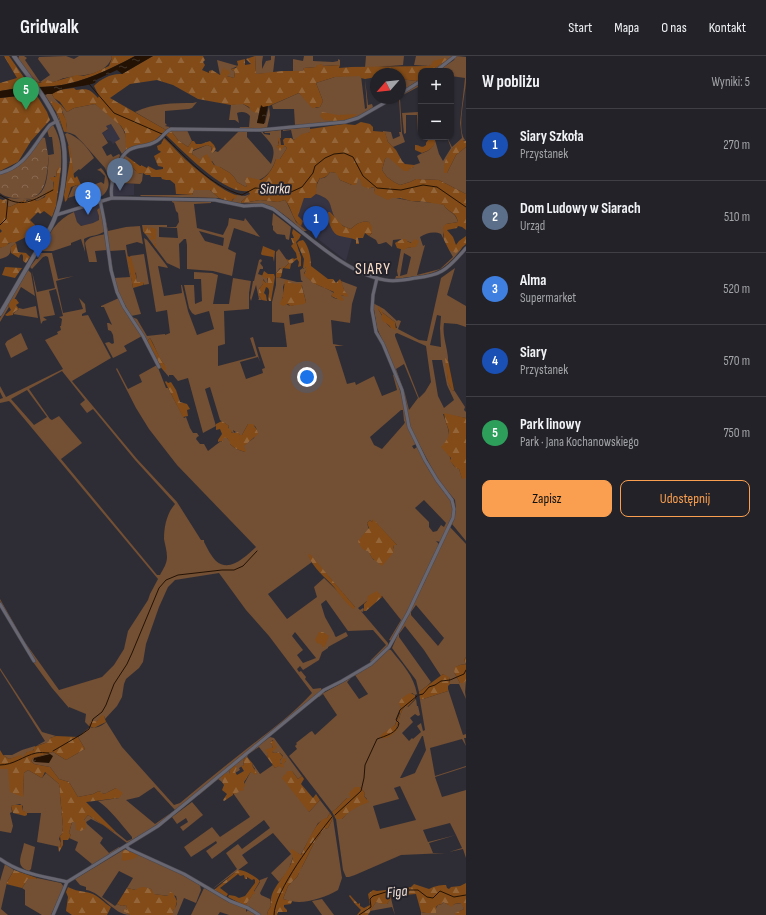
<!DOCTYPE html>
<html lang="pl">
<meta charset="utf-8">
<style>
:root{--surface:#222228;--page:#2a2a30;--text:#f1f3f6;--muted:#a2a4a8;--line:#3f3f45;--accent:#fa9f4f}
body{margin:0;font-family:"Sofia Sans Condensed",sans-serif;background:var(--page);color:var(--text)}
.controls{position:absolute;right:12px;top:12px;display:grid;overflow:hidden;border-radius:8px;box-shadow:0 1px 3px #0004}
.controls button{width:36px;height:36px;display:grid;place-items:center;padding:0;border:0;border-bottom:1px solid var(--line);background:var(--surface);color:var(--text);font:20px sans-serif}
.compass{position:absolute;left:370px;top:12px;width:36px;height:36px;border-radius:50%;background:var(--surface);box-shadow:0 1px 3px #0004;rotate:242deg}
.you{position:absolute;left:307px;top:321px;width:14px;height:14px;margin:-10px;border:3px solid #fff;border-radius:50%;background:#1a73e8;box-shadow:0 0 0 6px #1a73e833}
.badge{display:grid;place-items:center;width:26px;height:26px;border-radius:50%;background:var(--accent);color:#fff;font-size:13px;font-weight:700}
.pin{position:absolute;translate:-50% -33px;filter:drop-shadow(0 1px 2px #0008)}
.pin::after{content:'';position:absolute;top:21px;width:14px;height:12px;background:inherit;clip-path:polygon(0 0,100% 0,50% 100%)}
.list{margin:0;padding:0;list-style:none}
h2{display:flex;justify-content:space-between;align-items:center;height:52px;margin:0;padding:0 16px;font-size:17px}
h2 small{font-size:13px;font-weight:400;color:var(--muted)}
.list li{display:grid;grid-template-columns:26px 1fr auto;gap:12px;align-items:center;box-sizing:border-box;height:72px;padding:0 16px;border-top:1px solid var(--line)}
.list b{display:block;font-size:15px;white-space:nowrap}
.list p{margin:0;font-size:13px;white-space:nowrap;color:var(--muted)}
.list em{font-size:13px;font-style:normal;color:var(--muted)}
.actions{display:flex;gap:8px;padding:12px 16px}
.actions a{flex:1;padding:9px 0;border:1px solid var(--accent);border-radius:8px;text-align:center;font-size:14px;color:var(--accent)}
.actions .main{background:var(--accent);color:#111}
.map{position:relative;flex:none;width:466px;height:859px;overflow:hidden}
header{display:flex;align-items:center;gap:24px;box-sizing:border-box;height:56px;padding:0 20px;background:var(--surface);border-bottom:1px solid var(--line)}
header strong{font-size:19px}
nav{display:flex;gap:22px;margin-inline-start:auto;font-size:14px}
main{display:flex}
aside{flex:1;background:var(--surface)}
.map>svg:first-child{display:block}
</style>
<header>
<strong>Gridwalk</strong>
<nav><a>Start</a><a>Mapa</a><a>O nas</a><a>Kontakt</a></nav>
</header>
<main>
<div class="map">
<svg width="466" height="859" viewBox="0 0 466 859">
<defs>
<pattern id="forest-firs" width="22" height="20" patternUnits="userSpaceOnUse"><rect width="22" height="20" fill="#824b17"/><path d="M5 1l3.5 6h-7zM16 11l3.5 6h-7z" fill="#946539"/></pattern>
<pattern id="park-crowns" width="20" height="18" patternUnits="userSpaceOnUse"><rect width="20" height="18" fill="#734f33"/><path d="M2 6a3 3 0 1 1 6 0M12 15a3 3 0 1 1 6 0" fill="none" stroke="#876851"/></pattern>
<pattern id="water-ripples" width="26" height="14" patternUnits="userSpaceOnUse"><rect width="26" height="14" fill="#231204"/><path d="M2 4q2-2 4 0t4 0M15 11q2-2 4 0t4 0" fill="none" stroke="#433429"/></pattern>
</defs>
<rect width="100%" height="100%" fill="#2e2d36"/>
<g fill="#363343">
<path d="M 111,67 L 121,83 L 113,88 L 111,85 L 107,84 L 102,77 L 108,74 L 106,70 Z"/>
<path d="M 115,123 L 121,124 L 121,127 L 134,128 L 134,139 L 111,140 L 111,133 Z"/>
<path d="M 316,138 L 324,141 L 329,145 L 332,151 L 335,162 L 330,156 L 328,164 L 332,172 L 338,180 L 348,181 L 352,182 L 346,205 L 313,179 L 311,176 L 310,177 L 301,170 L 301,167 L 298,160 L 304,142 L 311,142 Z"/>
<path d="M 99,148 L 100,151 L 97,154 L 100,160 L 98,166 L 82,170 L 77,166 L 74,156 Z"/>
</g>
<g fill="#734f33" fill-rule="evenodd">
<path d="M 19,0 L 24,0 L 27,2 L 25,4 L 40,26 L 50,19 L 38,3 L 39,1 L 66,0 L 74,3 L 79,0 L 111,0 L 112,2 C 103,21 83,18 65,22 C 62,22 60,24 57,25 C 50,27 41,27 35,25 L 18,3 Z"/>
<path d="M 255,0 L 263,0 L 262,6 L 262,13 L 266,5 L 271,4 L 271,0 L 275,0 L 273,17 L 256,18 Z"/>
<path d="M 304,0 L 313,0 L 313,5 L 333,6 L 338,5 L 338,3 L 340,4 L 340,9 L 322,10 L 322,8 L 316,11 L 304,12 L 303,15 L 293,15 L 293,3 L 303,5 Z"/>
<path d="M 366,0 L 404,0 L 403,9 L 365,12 Z"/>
<path d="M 416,0 L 453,0 L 447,6 L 433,15 L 431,15 L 447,3 L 429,10 L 414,9 Z"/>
<path d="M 456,0 L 466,1 C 466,9 466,18 466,26 C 465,40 456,76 466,85 L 464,84 L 453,92 L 447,117 L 456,99 L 466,91 L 466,138 L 439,124 L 416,123 L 410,126 L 400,129 L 394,126 L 387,121 L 382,114 L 385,103 L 388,100 C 397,106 403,116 414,111 L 414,109 L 420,107 L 417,100 C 427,94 432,96 435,84 L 439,98 L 443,105 L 451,92 L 447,81 L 452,91 L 462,82 L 460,67 L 465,22 L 451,20 L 451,15 L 438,15 L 454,4 Z"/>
<path d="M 217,4 L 238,10 L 231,13 L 235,16 L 234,22 L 227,20 L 227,15 L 223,15 L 220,19 Z"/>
<path d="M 351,19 L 361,20 L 365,53 L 367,52 L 365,23 L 368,49 L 372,48 L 373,51 C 353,70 312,68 286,71 L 286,70 L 295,69 L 294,53 L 273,53 L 272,49 L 299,37 L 316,52 L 320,51 L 323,45 L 316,27 L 335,21 Z"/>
<path d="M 421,22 L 421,23 L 400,36 L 400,23 L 416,25 Z"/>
<path d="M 421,26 L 421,77 L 418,77 L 417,59 L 406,59 L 406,77 L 404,78 L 402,57 L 418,56 L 418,31 L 401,40 L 401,38 Z"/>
<path d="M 47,38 L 52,38 C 54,44 62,49 67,56 L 74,52 L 95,48 C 104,55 121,65 125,78 C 127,83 126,89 126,94 L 122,98 L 115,86 L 120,83 L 111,68 L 106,70 L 108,73 L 102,77 L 108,87 L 102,91 L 107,100 L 111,98 L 113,101 L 119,98 L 120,99 L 111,128 L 105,112 L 83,87 L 75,79 L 70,77 L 65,76 C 70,68 62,59 61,50 L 51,47 L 59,61 L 63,76 L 56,56 L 45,39 Z"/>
<path d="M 399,42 L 400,43 L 402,77 L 405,86 L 393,91 L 388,86 L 385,77 L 383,76 L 383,75 L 391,76 L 393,83 L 400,80 L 399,76 L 401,76 Z"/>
<path d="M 197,46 L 192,52 L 189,53 L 165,55 L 165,67 L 167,69 L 165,70 L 170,71 L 166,74 L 135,56 C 154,47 173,47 193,47 Z"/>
<path d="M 236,48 L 243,48 L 257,57 L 259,57 L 257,67 L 265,67 L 269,50 L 270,59 L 267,72 L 239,73 L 240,71 L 249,71 L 250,60 C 247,56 242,55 237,57 L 239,67 L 235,64 L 229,64 L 231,49 Z"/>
<path d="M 53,69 C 61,82 62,96 61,112 L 57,114 L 56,121 L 54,120 L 53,133 C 47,137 44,142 37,145 L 35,143 L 25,144 L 9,151 L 5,146 L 8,142 C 15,142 23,144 30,142 C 50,139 47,114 49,99 L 54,98 L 52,81 L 49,81 L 47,74 L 50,70 Z"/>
<path d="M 310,71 L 310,76 L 294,84 L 293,83 L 291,74 L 283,75 L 283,74 Z"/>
<path d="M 174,74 L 187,74 L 192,85 L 188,91 L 178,84 L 171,75 Z"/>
<path d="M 281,74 L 281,82 L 280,82 L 278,86 L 279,89 L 277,90 L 282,92 L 285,90 L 287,92 L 280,103 L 276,103 C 270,120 263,123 247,129 L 246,131 L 237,126 L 234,121 L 230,117 L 220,111 L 216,111 L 212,105 L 201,105 L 192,98 L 193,95 L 207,89 L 212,91 L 211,94 L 213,97 L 215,95 L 218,96 L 239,75 L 262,75 L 264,78 L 270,79 L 270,77 L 265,77 L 264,76 ZM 247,76 L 261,76 C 272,89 277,91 271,108 L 247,81 Z"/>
<path d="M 67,77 C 79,81 88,92 94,102 L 80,114 L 79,113 L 73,118 L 70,94 L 65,78 Z"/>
<path d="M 127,98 L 126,100 L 129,102 L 129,108 L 139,118 L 143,117 L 142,125 L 140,128 L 121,127 L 121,124 L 115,123 L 123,103 Z"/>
<path d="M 101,112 C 114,126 110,139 92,145 L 90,135 L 68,142 L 73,131 L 77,129 L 80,134 L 101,126 L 104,128 L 105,120 L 100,115 L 97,114 Z"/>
<path d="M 330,116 L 337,117 L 340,124 L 352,129 L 358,123 L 360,123 L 370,133 L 370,131 L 375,132 L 374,136 C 386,140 399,143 412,145 C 422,147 433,145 444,149 C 448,157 455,155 458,166 L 446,168 L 443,179 L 444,184 L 441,178 C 434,175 426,177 420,181 L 423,190 L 425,189 L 417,219 L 440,213 L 453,201 L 449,194 L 462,192 C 440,221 429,218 395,223 L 396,220 L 398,220 L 397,215 L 401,193 L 413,191 L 412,187 L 402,183 L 393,184 L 392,191 L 386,186 L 380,188 L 378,188 L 376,184 L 369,180 L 372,177 L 369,166 C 361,165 357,167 351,173 C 345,171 338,168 335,162 C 328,148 334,144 316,138 C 315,133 317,127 320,122 C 325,123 327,120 330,116 ZM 404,197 L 411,201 L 407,218 L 400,220 Z"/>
<path d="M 194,134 L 210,134 L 219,142 L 141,140 L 140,139 L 192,139 Z"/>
<path d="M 250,138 L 241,146 L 242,147 L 260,144 L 278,146 L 285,144 L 287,147 L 296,166 L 307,175 L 303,175 C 294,167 278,152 267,149 C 255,147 243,148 231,146 L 237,139 L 245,140 Z"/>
<path d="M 172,145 L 211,146 L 211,147 L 194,148 L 197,172 L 223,179 L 228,169 L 229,162 L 244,165 L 245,162 L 260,181 L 234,172 L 228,193 L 236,197 L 232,220 L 213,215 L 187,213 L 187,189 L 186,183 L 184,183 L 179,188 L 180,213 L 167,207 L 143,175 L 142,169 L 167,169 L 167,171 L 176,171 L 179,166 L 178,157 L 176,155 L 174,147 L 172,146 ZM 159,171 L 177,172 L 178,182 L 159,181 ZM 199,175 L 224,182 L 223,190 L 205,185 Z"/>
<path d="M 100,151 L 105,175 C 99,180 90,179 84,183 L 85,196 L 81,183 L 71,187 L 71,189 L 53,195 L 42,195 C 48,178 57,163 74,156 L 77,166 L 81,170 L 93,167 L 99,164 L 99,160 L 97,154 Z"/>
<path d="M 273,157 L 291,171 L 289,184 L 286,183 L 285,179 L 277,178 L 273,174 L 273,170 L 272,169 Z"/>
<path d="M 105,161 L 108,175 L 126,171 L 140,170 L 143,188 L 137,186 L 126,189 L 133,232 L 141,258 L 131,260 L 119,238 L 113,222 ZM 125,194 L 130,221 L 114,222 L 110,195 Z"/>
<path d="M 105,178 L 107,194 L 95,195 L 97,206 L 89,206 L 85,187 C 88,180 98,180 105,178 Z"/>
<path d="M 144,182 L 147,184 L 167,210 L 168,212 L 158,210 L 164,240 L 182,237 L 181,229 L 182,229 L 188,255 L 197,279 L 214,273 L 209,255 L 195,259 L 192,257 L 189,252 L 184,229 L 194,229 L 195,248 L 202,245 L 201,223 L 194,223 L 194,216 L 212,217 L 218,219 L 213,248 L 229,248 L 233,222 L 251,225 L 249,237 L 249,253 L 224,255 L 225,288 L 218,290 L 218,310 L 256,300 L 250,282 L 253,281 L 260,306 L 258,301 L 240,306 L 246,323 L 263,317 L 262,313 L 265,312 L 258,291 L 287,291 L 284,267 L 272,266 L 272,246 L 276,229 L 276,221 L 297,226 L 303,226 L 301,224 L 300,214 L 303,212 L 303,213 L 307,210 L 307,213 L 304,217 C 311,229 324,230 334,237 L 331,240 L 334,242 L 337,243 L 341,239 L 344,240 L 346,238 L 342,229 L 341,225 L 357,231 L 352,248 L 350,267 L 331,264 L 333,288 L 344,290 L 335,290 L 347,328 L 355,326 L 356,329 L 374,320 L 382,340 L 397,334 L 393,319 L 395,318 L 416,388 L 412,390 L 414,393 L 417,391 L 429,414 L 452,447 L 453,459 L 440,486 L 436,485 L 439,488 L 407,556 L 392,585 L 389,584 L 401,564 L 382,540 L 367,545 L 358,552 L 360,554 L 363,552 L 364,553 L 363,556 L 361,555 L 388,587 L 388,590 L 371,606 L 370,605 L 386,589 L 373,574 L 348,575 L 326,544 L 321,548 L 325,561 L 334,577 L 335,580 L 336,581 L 346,576 L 348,580 L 328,591 L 328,592 L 322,596 L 319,604 L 303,614 L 300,610 L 297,613 L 299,616 L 301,615 L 306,621 L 305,623 L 313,633 L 321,632 L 322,635 L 156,770 L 127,787 L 103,769 L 91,763 L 86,766 L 87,768 L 103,782 L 100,787 L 109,797 L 119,791 L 120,792 L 93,809 L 91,809 L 92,808 L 75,794 L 78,786 L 69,782 L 71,779 L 69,777 L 72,766 L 84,764 L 88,759 L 114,776 L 116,776 L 127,785 L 132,783 L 132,781 C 121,768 111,754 98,745 L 119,742 L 116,732 L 104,738 L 99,735 L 93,738 L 78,741 L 69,726 L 59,723 L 50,711 L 34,708 L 31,705 L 33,702 L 53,696 L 66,704 L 85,693 L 78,681 L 90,671 C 95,673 102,670 106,666 L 105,664 L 122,691 L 174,749 L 180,747 C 203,728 226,709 249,691 C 271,674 293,658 312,637 L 269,580 L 246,554 L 219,517 L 175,524 L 168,531 L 159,551 L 146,588 L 143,606 L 139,612 L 126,623 L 124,628 L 122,641 L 117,650 L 105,663 L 104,660 L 97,665 L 91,665 L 89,670 L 85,666 L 86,658 L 69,651 L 69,652 L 52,632 L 33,606 L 34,604 L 0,545 L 0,543 L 24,585 L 59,634 L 102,621 L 114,609 L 124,593 L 128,575 L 148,544 L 150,538 L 158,523 L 11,347 L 9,345 L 0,347 L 0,343 L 3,342 L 0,336 L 0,330 L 6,341 L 63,313 L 45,284 L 58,278 L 57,276 L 61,274 L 60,270 L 61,270 L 62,263 L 59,261 L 63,260 L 56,233 L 49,235 L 55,259 L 43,261 L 47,264 L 43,265 L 41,268 L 32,215 L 37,236 L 55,232 L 48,201 L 46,200 L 43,201 L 32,213 L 30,211 L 36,203 L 38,203 L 41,197 L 52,197 L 58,223 L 74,220 L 56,225 L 63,257 L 83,253 L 79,242 L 85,248 L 86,256 L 82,258 L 82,260 L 88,259 L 111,302 L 72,325 L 137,403 L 177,446 L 201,484 L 204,484 L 204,486 C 207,492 211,500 216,505 C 230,517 246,500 256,491 L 177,409 L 149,373 L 136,352 L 116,313 L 117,312 L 128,333 L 142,326 L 139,319 L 157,309 L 166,332 L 168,332 L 184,362 L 186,361 L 190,372 L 193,377 L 197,377 L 199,380 L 197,381 L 196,383 L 200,388 L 204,388 L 208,395 L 221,385 L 222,386 L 223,382 L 227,382 L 231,386 L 230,388 L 236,393 L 245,396 L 243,390 L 254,382 L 257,374 L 255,370 L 248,368 L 242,379 L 240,379 L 233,374 L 234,377 L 233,377 L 228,373 L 229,370 L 220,364 L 210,331 L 205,333 L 216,370 L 203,377 L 188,322 L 178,325 L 173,319 L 169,319 L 169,321 L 163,314 L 166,314 C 165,308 162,306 159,301 C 156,295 154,288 150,282 L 147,285 L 132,261 L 137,263 L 147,280 L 165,278 L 165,279 L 170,277 L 167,254 L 156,256 ZM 289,227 L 297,229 L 300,228 L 302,230 L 306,246 L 290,250 L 286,248 L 282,242 L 284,240 L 283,231 L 284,228 ZM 303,257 L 304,266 L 290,269 L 289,259 ZM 62,315 L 85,344 L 80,348 L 87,357 L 93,353 L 135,404 L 175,448 C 167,457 164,470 164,483 C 165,489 167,495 167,501 C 167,508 163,513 160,519 L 157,519 L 61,403 L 82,387 L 59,360 L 52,364 L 50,363 L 29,333 ZM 27,334 L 47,361 L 34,369 L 11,343 ZM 401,354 L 403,354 L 404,365 L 405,366 L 404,368 L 382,393 L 374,389 L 370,381 ZM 424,444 L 446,467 L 444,471 L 441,469 L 437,475 L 433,476 L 429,471 L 429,466 L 415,452 ZM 370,464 L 372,466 L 373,464 L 397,489 L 394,489 L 394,492 L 374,504 C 364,494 372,480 367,467 ZM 310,499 L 355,551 L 355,552 L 324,522 L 314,531 L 317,541 L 287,563 L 268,538 L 312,506 L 309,500 ZM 295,576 L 316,602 L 303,607 L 297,599 L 303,594 L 292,580 ZM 154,731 L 175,754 L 155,768 L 126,744 L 139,741 Z"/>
<path d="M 14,185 L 16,187 L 11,191 C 11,200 7,201 0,203 L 0,192 Z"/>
<path d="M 279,193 L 289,207 L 284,212 L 280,212 L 276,217 L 276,196 Z"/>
<path d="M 144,198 L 149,228 L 143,229 L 144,228 L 142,226 L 137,226 L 136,217 L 134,216 L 130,200 Z"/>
<path d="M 261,203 L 262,205 L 260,207 L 263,211 L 263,213 L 260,213 L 258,218 L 267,221 L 268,227 L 266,227 L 263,223 L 263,228 L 259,233 L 259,240 L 262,244 L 258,244 L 259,243 L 256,229 L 251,245 L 250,242 L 253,225 L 254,225 L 259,204 Z"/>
<path d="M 455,212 L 447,239 L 466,250 L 466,271 L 457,268 L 444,267 C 442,279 447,290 448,302 C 448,311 445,326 453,335 L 454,334 L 465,351 L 464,354 L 466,356 L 466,364 L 466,362 L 443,358 C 445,364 449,373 449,379 C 449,390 447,409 459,413 L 462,422 L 466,422 L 466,485 L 452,468 L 456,454 L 455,444 L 438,424 L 410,371 L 403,334 L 394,311 L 377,272 L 373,247 L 384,253 L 397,265 L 398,264 L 401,265 L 398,273 L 419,284 L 427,285 L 441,222 ZM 378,253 L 395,266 L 397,272 L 391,272 L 387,268 ZM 437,259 L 441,260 L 440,272 L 441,291 L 430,289 ZM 397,277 L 426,290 L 431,326 L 425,336 L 419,342 L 395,280 L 395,278 ZM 432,304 L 442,304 L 447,329 L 454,344 L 444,352 L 438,340 ZM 404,308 L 418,342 L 409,354 L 405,338 L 396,313 Z"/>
<path d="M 28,214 L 31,217 L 35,240 L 21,231 L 14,244 L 8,249 L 9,251 L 0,266 L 0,262 Z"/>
<path d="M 119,242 L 142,280 L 124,290 L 127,295 L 113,302 L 105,287 L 109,286 L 112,288 L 114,287 L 113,279 L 111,275 L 108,274 L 107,267 L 109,267 L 112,269 L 104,251 L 101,251 L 101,250 Z"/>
<path d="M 36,250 L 38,262 L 13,258 L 16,255 L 18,254 L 19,252 L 23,253 Z"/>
<path d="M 21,277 L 28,293 L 11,302 L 5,288 L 7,285 Z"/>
<path d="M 450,471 L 466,488 L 466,601 L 464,604 L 466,608 L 460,609 L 456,611 L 454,616 L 460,627 L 464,627 L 466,625 L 465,636 L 466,643 L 459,628 L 450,628 L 450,623 L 443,618 L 441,620 L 424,594 L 405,570 L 399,578 L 399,581 L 431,626 L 427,630 L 419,636 L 416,624 L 392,592 L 398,578 L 425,525 L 438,494 ZM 416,549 L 444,582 L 438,590 L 411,559 L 411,556 Z"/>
<path d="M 388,593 L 391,594 C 402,608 414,620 417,638 L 415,639 L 412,637 L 401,651 L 395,669 L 392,672 L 396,672 C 400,664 399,656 406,649 L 408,651 L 416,643 L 417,650 L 418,650 L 420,659 L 418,660 L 415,658 L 410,662 L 413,666 L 402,677 L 409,685 L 412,682 L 413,683 L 421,676 L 417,670 L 421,667 L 423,675 L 425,674 L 420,644 L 448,635 L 448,633 L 463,679 L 466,678 L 466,682 L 464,682 L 466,690 L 462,683 L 430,692 L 435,720 L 466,710 L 466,711 L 435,721 L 442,741 L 466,734 L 466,802 L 463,793 L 449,796 L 462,792 L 456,779 L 429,787 L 433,797 L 446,797 L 401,799 L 355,819 L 349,821 L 346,821 L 343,814 L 336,763 L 342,763 C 348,756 355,749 365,747 L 367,743 L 364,740 L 365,737 L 360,731 L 350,742 L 347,742 C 341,747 338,752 332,756 L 289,700 L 297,693 L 295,690 L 297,688 L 296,687 L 310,676 L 312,675 L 315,679 L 337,659 L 323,638 L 319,641 L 318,640 L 351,622 L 347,626 L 359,643 L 368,638 L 355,619 L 370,610 ZM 422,680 L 423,680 L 426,694 L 415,717 L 402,722 L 400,722 ZM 400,730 L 416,764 L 380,773 L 373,750 L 399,743 L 394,732 ZM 450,767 L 456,779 L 428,786 L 423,774 Z"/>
<path d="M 0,612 L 42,676 L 56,680 L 50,682 L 48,686 L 36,690 L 45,685 L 0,614 Z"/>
<path d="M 270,681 L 274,682 L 302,720 L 298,723 L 292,715 L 309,756 L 320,744 L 330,757 L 327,762 L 318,767 L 300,800 L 298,797 L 293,801 L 288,815 L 279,826 L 271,817 L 291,798 L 273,777 L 242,799 L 248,807 L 211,834 L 237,813 L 226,797 L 238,788 L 242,793 L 270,772 L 264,764 L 212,803 L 206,795 L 217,787 L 216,785 L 191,801 L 184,791 L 212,771 L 220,781 L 250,761 L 233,737 L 242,732 L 250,717 L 255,713 L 252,709 L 253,708 L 260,718 L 273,709 L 275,712 L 286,705 L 282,703 L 282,707 L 280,708 L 279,706 L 283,700 L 279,696 L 275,697 L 272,696 L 275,690 L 273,684 L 270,686 L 273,690 L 267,701 L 259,691 L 250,697 L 249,696 Z"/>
<path d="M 35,690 C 34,695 32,696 27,696 L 24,702 L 20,700 L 9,703 L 3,699 L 12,699 L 22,694 Z"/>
<path d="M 248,698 L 248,699 L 247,700 L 248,702 L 245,702 L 243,705 L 244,709 L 239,712 L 240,714 L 235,717 L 233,712 L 230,714 L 229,718 L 222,726 L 218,723 L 199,739 L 199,738 Z"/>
<path d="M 8,712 L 23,740 L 24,717 L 28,714 L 42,722 L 46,717 L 59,728 L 63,771 L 62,778 L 60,780 L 59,783 L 61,787 L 60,791 L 37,786 L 41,757 L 27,757 L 23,755 L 23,750 L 20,748 L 11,750 L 12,756 L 10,757 L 13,770 L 11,777 L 0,775 L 0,713 Z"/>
<path d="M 192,746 L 203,759 L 183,775 L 180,771 L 188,766 L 186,762 L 177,768 L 172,761 Z"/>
<path d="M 333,762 L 342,822 L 338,834 C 328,840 311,846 299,846 C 294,846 288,844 283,843 L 288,830 L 297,821 L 314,787 L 324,773 L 328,772 Z"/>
<path d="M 24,787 L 35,791 L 31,813 L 29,815 C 14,810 22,800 24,787 Z"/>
<path d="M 125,793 L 176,815 L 200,829 L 201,834 L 196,847 L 184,842 L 177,859 L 173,859 L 173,854 C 177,850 178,846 176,840 L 169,838 L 169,840 L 153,838 L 151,833 L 144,832 L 136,834 L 127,832 L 133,822 L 119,815 L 102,841 L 115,850 L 117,848 L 122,850 L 126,849 L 127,853 L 125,856 L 130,859 C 113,859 102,836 86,834 L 86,831 L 80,829 L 75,823 Z"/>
<path d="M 5,808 L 14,814 L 7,826 L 1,853 L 8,859 L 0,859 L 0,825 Z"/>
<path d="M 268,821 L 260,837 L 261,839 L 270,843 L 271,850 L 268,855 L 267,859 L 261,859 L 245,850 L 260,826 L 260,824 Z"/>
<path d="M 32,822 L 36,823 L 37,822 L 61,827 L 64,831 L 51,859 L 42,859 L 25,849 L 25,834 L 22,832 L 28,823 Z"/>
<path d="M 204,832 L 246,853 L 246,856 L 248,854 L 258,859 L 229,859 L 220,856 L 218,859 L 191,859 Z"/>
<path d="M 391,842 L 395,859 L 392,851 L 370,855 L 376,846 L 387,848 Z"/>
<path d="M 322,843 L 334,859 L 322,859 L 312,845 Z"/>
<path d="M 443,846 L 449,849 L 462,847 L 464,853 L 456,857 L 456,859 L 421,859 L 421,856 L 426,857 L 436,854 L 436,852 L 438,849 L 442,848 Z"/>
</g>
<g fill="url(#forest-firs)">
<path d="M 4,0 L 9,0 L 30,30 L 0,35 L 0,27 L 17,22 Z"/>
<path d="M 111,0 L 135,0 C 105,16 74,31 39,31 L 35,25 L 40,27 L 47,24 L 53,26 L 77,19 L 83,20 L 94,17 L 109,10 L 112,2 Z"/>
<path d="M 153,0 L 203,0 L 205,4 L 203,6 L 205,9 L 202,14 L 209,17 L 209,15 L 212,14 L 220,19 L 224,11 L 226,15 L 228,13 L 230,17 L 227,20 L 234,22 L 235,16 L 231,13 L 236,12 L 238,9 L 237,5 L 245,3 L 245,9 L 251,8 L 246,3 L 255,0 L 256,18 L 282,15 L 303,15 L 304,12 L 316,11 L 317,9 L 322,8 L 323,10 L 340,9 L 339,12 L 351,11 L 429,10 L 432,8 L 433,5 L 444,2 L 448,3 L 431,15 L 421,15 L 421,22 L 416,25 L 400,23 L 400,18 L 376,18 L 376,21 L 365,23 L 361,22 L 360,20 L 335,21 L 316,27 L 323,45 L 320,51 L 312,52 L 299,37 L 269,50 L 260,52 L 259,57 C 255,57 251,56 249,51 L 243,48 L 231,49 L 198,43 L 173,29 L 157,24 L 130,28 L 110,42 L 166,74 L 152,87 L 135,90 L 126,94 L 125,76 L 121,70 L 95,48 L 74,52 L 67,56 L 60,46 L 54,42 L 52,38 L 58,34 L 74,32 L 76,34 C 88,32 90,33 98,42 L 99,40 L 94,30 C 100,23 112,17 122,18 Z"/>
<path d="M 36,38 L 47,56 L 50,64 L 31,85 L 18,106 L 0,115 L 0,42 Z"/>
<path d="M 51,45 L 61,49 L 63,54 L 62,56 L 66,64 L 67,75 L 64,76 L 59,61 L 51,47 Z"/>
<path d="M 322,56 L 338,59 L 357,58 C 349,66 335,65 324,64 L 320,60 Z"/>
<path d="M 361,66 L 370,68 L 373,71 L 373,75 L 385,76 L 388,86 L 396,94 L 402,105 L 405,108 L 414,109 L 414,111 L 409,113 L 409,115 L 404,115 L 388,101 L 385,103 L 382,114 L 387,121 L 394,126 L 400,129 L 410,126 L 416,123 L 439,124 L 466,138 L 466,174 L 462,171 L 458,170 L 457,172 L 447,174 L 453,181 L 456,189 L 459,185 L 466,180 L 466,188 L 456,197 L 449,194 L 444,184 L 443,171 L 446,168 L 458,166 C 456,155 448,157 444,149 L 426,146 L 411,145 L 400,142 L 392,142 L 388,144 L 375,138 L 374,136 L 375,132 L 371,131 L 370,133 L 362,130 L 360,123 L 358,123 L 356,129 L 352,129 L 340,124 L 336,117 L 330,116 C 327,120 325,122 320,122 L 317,127 L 316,138 L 311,142 L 304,142 L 298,160 L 303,165 L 301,170 C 292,164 292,152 285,144 L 278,146 L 260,144 L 242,147 L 241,146 L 250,138 L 248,135 C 224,139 183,95 166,79 L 171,75 L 178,84 L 188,91 L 192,85 L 194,85 L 196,88 L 201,88 L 210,85 L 214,89 L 216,93 L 213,97 L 211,96 L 212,91 L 207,89 L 193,94 L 192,98 L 201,104 L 202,101 L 207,98 L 214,109 L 220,111 L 230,117 L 234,121 L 237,126 L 246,131 L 247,129 L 245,125 L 247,121 L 261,124 C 269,119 273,112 276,103 L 280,103 L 287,92 L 285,90 L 280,95 L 276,90 L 279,89 L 278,83 L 280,81 L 281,89 L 284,89 L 283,84 L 285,82 L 291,82 L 294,84 L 302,78 L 310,76 L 310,73 L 344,68 L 355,69 Z"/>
<path d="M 430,81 L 435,81 C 436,91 430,94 422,97 L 415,94 L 415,89 C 421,89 421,93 426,89 L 426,87 Z"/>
<path d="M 164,82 C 172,89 178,97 186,104 C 196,113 224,137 237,139 L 236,142 L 233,143 L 231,146 L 219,142 L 210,134 L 194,134 L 192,139 L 176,138 L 175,128 L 170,124 L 166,124 L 162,123 L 161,121 L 151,121 L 150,119 L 146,119 L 143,117 L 137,118 L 136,115 L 132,111 L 129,112 L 127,110 L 129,102 L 140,110 L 141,110 L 141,109 L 147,112 L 148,110 L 156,114 L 163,113 L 163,111 L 158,110 L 154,100 L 161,96 L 160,95 L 158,94 L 157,90 L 161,88 Z"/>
<path d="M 461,84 L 466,85 L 466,91 L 456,99 L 447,117 L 444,117 C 443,102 451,93 461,84 Z"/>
<path d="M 68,89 L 70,91 L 74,121 L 75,122 L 77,120 L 82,131 L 80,134 L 77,129 L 71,131 L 67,144 L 65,146 L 64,139 L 70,104 Z"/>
<path d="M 59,111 L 61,112 L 56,150 L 52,161 L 44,155 L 40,158 L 38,156 L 30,164 L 35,169 L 35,179 L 37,181 L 41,175 L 44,177 L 39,185 L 35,185 L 28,180 L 16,186 L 9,187 L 6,190 L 0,192 L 0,177 L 2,175 L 0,173 L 0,143 L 3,144 L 6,143 L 7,144 L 5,146 L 9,151 L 25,144 L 27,145 L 33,143 L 37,145 L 45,141 L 46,136 L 53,133 L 54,126 L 50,123 L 51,121 L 56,121 L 57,114 Z"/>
<path d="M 328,156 L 330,156 L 343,170 L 351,173 C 357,167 361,165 369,166 L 372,171 L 372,177 L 369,180 L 365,177 L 363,182 L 358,182 L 359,188 L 356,188 L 356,184 C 350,181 341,181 337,179 C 331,175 327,163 328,156 Z"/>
<path d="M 145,170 L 146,170 L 149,175 L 150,171 L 156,173 L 156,192 L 153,188 L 155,188 L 155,183 L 150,184 L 149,182 L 152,181 L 148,178 L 145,178 L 143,175 Z"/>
<path d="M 293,173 L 301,179 L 299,183 L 296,186 L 301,201 L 301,210 L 298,211 L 299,206 L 297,203 L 291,208 L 290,213 L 283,212 L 281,221 L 279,222 L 276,221 L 276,217 L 283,210 L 284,212 L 289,207 L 286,203 L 289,204 L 293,202 L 294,203 L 297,202 L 296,197 L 291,190 L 293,188 L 291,182 L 294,182 L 292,177 Z"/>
<path d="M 402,183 L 406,183 L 407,185 L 411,187 L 415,183 L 419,185 L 416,191 L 407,192 L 404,194 L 397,192 L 395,187 Z"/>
<path d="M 303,184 C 309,190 311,202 311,210 L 328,223 L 333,223 L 336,227 L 340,223 C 343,228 343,235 348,239 L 347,241 L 341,239 L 341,240 L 344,244 L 342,245 L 331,240 L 334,236 L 313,227 L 304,219 L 307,211 L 305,211 L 305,213 L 303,212 L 304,203 L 297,187 L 299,185 Z"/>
<path d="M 16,187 L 18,196 L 26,197 L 30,201 L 26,207 L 23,205 L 23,200 L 22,198 L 20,199 L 19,202 L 11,197 L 11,191 Z"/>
<path d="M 263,190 L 275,195 L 274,206 L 273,201 L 262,199 L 261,198 Z"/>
<path d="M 127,200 L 131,201 C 133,210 136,217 137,226 L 144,226 L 143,229 L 133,232 Z"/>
<path d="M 5,211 L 22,212 L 15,222 L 2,219 Z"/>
<path d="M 264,215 L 268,218 L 274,218 L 275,221 L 271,245 L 269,245 C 267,240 271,236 268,232 L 266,231 L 264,237 L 266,239 L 267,245 L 262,244 L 259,240 L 259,233 L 263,228 L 262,223 L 266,227 L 268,227 L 268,222 L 266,223 L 262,220 Z"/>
<path d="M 286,224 C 291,227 296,229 301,227 L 306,246 L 304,248 L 290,250 L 288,248 L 283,250 L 280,248 C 281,244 283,242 283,239 C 284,234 284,230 285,225 Z"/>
<path d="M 12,243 L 16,243 L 19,247 L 16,249 L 19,253 L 13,257 L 13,259 L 7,260 L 5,259 L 11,254 L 8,249 Z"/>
<path d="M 379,250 L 383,257 L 395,266 L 396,274 L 391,272 C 388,266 380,267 382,259 L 378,253 Z"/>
<path d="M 150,282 L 160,302 L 166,311 L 166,314 L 163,314 L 158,308 L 147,285 Z"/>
<path d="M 445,302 L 448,304 L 454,334 L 452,335 L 448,326 Z"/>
<path d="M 166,325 L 168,327 L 171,326 L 176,334 L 180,346 L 187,348 L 190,353 L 187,354 L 188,360 L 183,361 L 165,326 Z"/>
<path d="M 444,357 L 466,362 L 466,422 L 462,423 L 459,413 L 456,412 L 450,405 L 451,402 L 441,391 C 456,375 446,375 444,357 Z"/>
<path d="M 222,365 L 229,370 L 228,372 L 232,375 L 231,376 L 233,377 L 238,376 L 240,379 L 242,379 L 248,368 L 253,368 L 257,374 L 258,378 L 244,390 L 246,395 L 245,396 L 236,393 L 230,388 L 230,386 L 227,382 L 223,382 L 223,386 L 221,385 L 218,386 L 218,384 L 222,378 L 220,373 L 216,374 L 216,368 Z"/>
<path d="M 373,463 L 397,489 L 394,489 L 393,497 L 382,510 L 372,502 L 368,495 C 363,495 359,489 358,485 L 369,472 L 367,467 L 370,464 L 372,466 Z"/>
<path d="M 310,498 L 355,551 L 355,552 L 353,553 C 346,547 340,539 334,531 C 325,521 313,512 308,499 Z"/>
<path d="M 377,535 L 382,541 L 366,555 L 364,555 L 364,548 L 367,545 L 368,540 Z"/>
<path d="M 319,576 L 323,576 L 329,580 L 324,592 L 320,587 L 318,588 L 315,584 Z"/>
<path d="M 466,601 L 466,625 L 464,627 L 460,627 L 454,616 L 455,611 L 460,609 L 466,608 L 464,604 Z"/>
<path d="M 443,618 L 449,621 L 450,628 L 448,630 L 448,635 L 420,644 L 419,636 Z"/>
<path d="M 410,637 L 415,639 L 415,643 L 407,651 L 406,649 C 399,656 400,664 396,672 L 397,674 C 392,679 386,685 380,681 L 382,678 L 395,669 L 400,657 L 399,655 L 401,651 L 399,648 C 400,642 405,640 410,637 Z"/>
<path d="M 102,659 L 104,660 L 106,666 L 94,672 L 89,670 L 91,665 L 97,665 Z"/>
<path d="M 56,680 L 78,681 L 85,693 L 66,704 L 53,696 L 33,702 L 31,705 L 34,708 L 50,711 L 59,723 L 69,726 L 78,741 L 93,738 L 99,735 L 104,738 L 116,732 L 123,737 L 119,742 L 86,746 L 116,776 L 114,776 L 88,759 L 84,764 L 86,766 L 86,772 L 81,775 L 76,774 L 75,766 L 72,766 L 69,777 L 71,779 L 68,784 L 63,784 L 63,789 L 59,796 L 58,790 L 60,791 L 61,787 L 60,780 L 62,778 L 63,771 L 59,728 L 45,716 L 42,722 L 28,714 L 24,717 L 23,741 L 10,736 L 8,713 L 0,713 L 0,694 L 3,699 L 9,703 L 20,699 L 24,701 L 25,698 L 27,696 L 34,694 L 34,691 L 48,686 L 50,682 Z"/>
<path d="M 274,684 L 275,687 L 275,689 L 277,691 L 272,696 L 275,697 L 279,696 L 283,701 L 280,704 L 280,708 L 282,707 L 282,703 L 284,702 L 286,703 L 286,705 L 283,708 L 284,710 L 283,712 L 279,710 L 275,712 L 267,701 L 268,698 L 265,694 L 273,691 L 270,686 Z"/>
<path d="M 245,702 L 248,702 L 253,708 L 252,709 L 257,718 L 255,719 L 252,716 L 250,717 L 244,726 L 245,730 L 243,732 L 244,734 L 242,735 L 239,734 L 239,736 L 234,738 L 233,737 L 233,739 L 224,745 L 223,744 L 227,738 L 222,734 L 224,729 L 222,726 L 223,724 L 221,721 L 224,717 L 229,718 L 230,714 L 234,709 L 237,711 L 235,716 L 237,719 L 244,715 L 241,710 L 244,709 L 243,705 Z"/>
<path d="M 287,715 L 292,715 L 298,723 L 302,720 L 304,723 L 301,728 L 313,742 L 316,738 L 320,744 L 309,756 L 282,722 L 284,719 L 286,718 Z"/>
<path d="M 355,731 L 360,731 L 365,737 L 364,740 L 369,746 C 357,751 351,753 342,763 L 336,763 L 332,756 C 338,752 341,747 347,742 L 350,742 L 349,737 Z"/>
<path d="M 14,749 L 22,749 L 23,755 L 27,756 L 27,759 L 25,760 L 13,757 L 11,750 Z"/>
<path d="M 330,757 L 333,762 L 328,772 L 324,773 L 314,787 L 297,821 L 288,830 L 283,843 L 292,845 L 291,848 L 284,849 L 284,851 L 287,854 L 287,856 L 278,856 L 277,859 L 267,859 L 268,855 L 271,850 C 268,831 290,819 293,801 L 290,795 L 292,793 L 301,799 C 306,790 317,762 327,762 Z"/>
<path d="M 125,794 L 127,794 L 138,799 C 135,804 130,803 124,805 L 122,804 L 122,796 Z"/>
<path d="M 14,814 L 37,822 L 36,823 L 28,823 L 22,832 L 6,828 Z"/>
<path d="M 238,814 C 244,813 256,821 260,825 L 254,835 L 255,838 L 253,838 L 245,850 L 228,841 L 229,839 L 235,840 L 239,842 L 245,840 L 255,827 L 255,824 L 254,823 L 252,824 L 247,821 L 247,823 L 245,823 L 244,819 L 240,820 L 238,818 L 220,832 L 228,838 L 226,841 L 214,834 Z"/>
<path d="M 466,827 L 466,859 L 456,859 L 455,857 L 464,853 L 461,847 L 454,848 L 452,851 L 443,846 L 442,848 L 438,849 L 436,851 L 436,857 L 426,857 L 421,856 L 416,838 L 393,840 L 387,848 L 381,848 L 376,846 L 368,859 L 357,859 L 361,854 L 355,848 L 349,840 L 350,839 L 358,848 L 360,847 L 360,850 L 364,852 L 370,849 L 368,838 L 373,834 L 377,835 L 411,831 L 414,828 L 429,833 C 435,830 439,829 446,829 L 447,832 L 449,833 L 451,831 L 460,830 Z"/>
<path d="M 68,831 C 75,835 82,835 90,837 C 98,839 104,847 111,851 L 107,859 L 72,859 L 66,855 L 68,841 L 66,836 Z"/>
<path d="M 144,831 L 151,833 L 154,838 L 168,840 L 170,836 L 173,837 L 177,845 L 175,853 L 173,854 L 173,859 L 130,859 L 123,855 L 124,853 L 127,854 L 126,849 L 122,850 L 117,848 L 127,832 L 136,834 L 138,832 Z"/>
</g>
<path fill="url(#park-crowns)" d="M 42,81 L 45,82 L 48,99 L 49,99 C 46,119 49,144 21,143 C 13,142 7,142 0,137 L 0,118 C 25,112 27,99 42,81 Z"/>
<g fill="url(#water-ripples)">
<path d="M 135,0 L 153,0 L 122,18 L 117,14 L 96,24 L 95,27 C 81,32 64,30 52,38 L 47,38 L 45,39 L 39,31 C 74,31 105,16 135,0 Z"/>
<path d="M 30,30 L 36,38 L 0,42 L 0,35 Z"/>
<path d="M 261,49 L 263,51 L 268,50 L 264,68 L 257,67 Z"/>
<path d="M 50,698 L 53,700 L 49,707 L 35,706 L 33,705 L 34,702 Z"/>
</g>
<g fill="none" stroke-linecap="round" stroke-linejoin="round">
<g stroke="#231204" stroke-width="1">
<path d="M 89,28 L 114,57 L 162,78"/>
<path d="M 164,80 C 187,102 210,130 242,139 L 255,132 L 272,133 L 291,136 L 302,131 L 313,117 L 315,110 L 325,102 L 334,98 L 344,97 L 353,101 L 363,120 L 377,132 L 401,134 L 423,129 L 437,131 L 466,151"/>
<path d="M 0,139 C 23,154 33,144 53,134"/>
<path d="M 0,169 L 6,163 L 8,143"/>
<path d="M 419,639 L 423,638 L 429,631 L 435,629 L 441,625 L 450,624 L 464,618 L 466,614"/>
<path d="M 53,695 L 82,678 L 89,673 L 93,663 L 102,656 L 106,649 L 114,628 L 127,608 L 132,597 L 159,532 L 166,524 L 178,519 L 222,514 L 234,514 L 243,510 L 257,495"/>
<path d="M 0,709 C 14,709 23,700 36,697 C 40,696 45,697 49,697"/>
<path d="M 335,759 L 361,735 L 364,722 L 365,709 L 377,683 C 385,680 398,677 399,667 L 396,664 L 400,654 L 417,640"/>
<path d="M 274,859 C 274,835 316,781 332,761"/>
<path d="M 359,859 L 371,851 L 370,843 L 373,840 L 389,835 L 394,836 L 404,834 L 418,834 L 427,841 L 433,842 L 440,835 L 454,841 L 466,839"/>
</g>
<defs>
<g id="minor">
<path d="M 436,15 L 455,0"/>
<path d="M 400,38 L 421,25"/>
<path d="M 0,117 C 27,110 33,89 50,69 L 57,65"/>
<path d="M 112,142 C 109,130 118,101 129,94 C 137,89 147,91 155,86 C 162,83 164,76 171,73 L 260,74 L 345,66 L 358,62 L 393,42"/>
<path d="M 100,144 L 104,164 L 111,214 L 117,236 L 124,251 L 143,280 L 159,311"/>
<path d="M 56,159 L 112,142 L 215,144 L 244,150 L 262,149 L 273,153 C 304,176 346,218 385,224 C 395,226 405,224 415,222 C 424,221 434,220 442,215 C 451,210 459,200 466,192"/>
<path d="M 0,548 L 34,605"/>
<path d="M 126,790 L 129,793 L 184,818 L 230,845 L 248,852 L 259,859"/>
<path d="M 0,803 C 21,818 42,820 67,826"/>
<path d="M 53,859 L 67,826 L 158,770 L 324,634 L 342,625 L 371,608 L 389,591 L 408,557 L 450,468 L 453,462 L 454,453 L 452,444 L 437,424 L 425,404 L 409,371 L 402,334 L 383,288 L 376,276 L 372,254 L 373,239 L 377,222"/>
</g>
<path id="secondary" d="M 0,258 C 12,238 23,218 35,198 C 42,187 49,176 54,164 C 64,140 69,98 60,74 C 51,47 30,23 14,0"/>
</defs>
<use href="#minor" stroke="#484850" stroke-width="4"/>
<use href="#secondary" stroke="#484850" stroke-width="5"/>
<use href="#minor" stroke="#686671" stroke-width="3"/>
<use href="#secondary" stroke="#686671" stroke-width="4"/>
</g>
<g text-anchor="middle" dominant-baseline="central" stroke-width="4" stroke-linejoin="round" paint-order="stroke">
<g font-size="15" font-style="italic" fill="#f2e1d4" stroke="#24232c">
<text transform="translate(275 133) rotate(-1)">Siarka</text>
<text transform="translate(397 836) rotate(-5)">Figa</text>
</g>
<g font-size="16" letter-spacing="1" fill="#f8ddc9" stroke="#24232c">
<text x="373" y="213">SIARY</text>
</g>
</g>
</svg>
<div class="controls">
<button>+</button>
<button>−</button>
</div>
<svg class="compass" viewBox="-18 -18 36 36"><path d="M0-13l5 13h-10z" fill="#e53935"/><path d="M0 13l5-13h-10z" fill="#a2a4a8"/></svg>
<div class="you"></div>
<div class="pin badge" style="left:316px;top:183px;background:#1a4fb4">1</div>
<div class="pin badge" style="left:120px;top:135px;background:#5c6f8a">2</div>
<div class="pin badge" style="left:88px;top:159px;background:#3f7fe0">3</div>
<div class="pin badge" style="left:38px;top:202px;background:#1a4fb4">4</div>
<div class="pin badge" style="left:26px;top:54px;background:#2e9e5b">5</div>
</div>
<aside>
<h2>W pobliżu<small>Wyniki: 5</small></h2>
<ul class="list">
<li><span class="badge" style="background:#1a4fb4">1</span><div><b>Siary Szkoła</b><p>Przystanek</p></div><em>270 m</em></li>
<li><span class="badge" style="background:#5c6f8a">2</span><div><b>Dom Ludowy w Siarach</b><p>Urząd</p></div><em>510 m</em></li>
<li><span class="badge" style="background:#3f7fe0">3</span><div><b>Alma</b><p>Supermarket</p></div><em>520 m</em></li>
<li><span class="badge" style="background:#1a4fb4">4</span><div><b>Siary</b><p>Przystanek</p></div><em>570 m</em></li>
<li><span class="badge" style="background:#2e9e5b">5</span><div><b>Park linowy</b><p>Park · Jana Kochanowskiego</p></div><em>750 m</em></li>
</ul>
<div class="actions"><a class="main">Zapisz</a><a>Udostępnij</a></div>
</aside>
</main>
